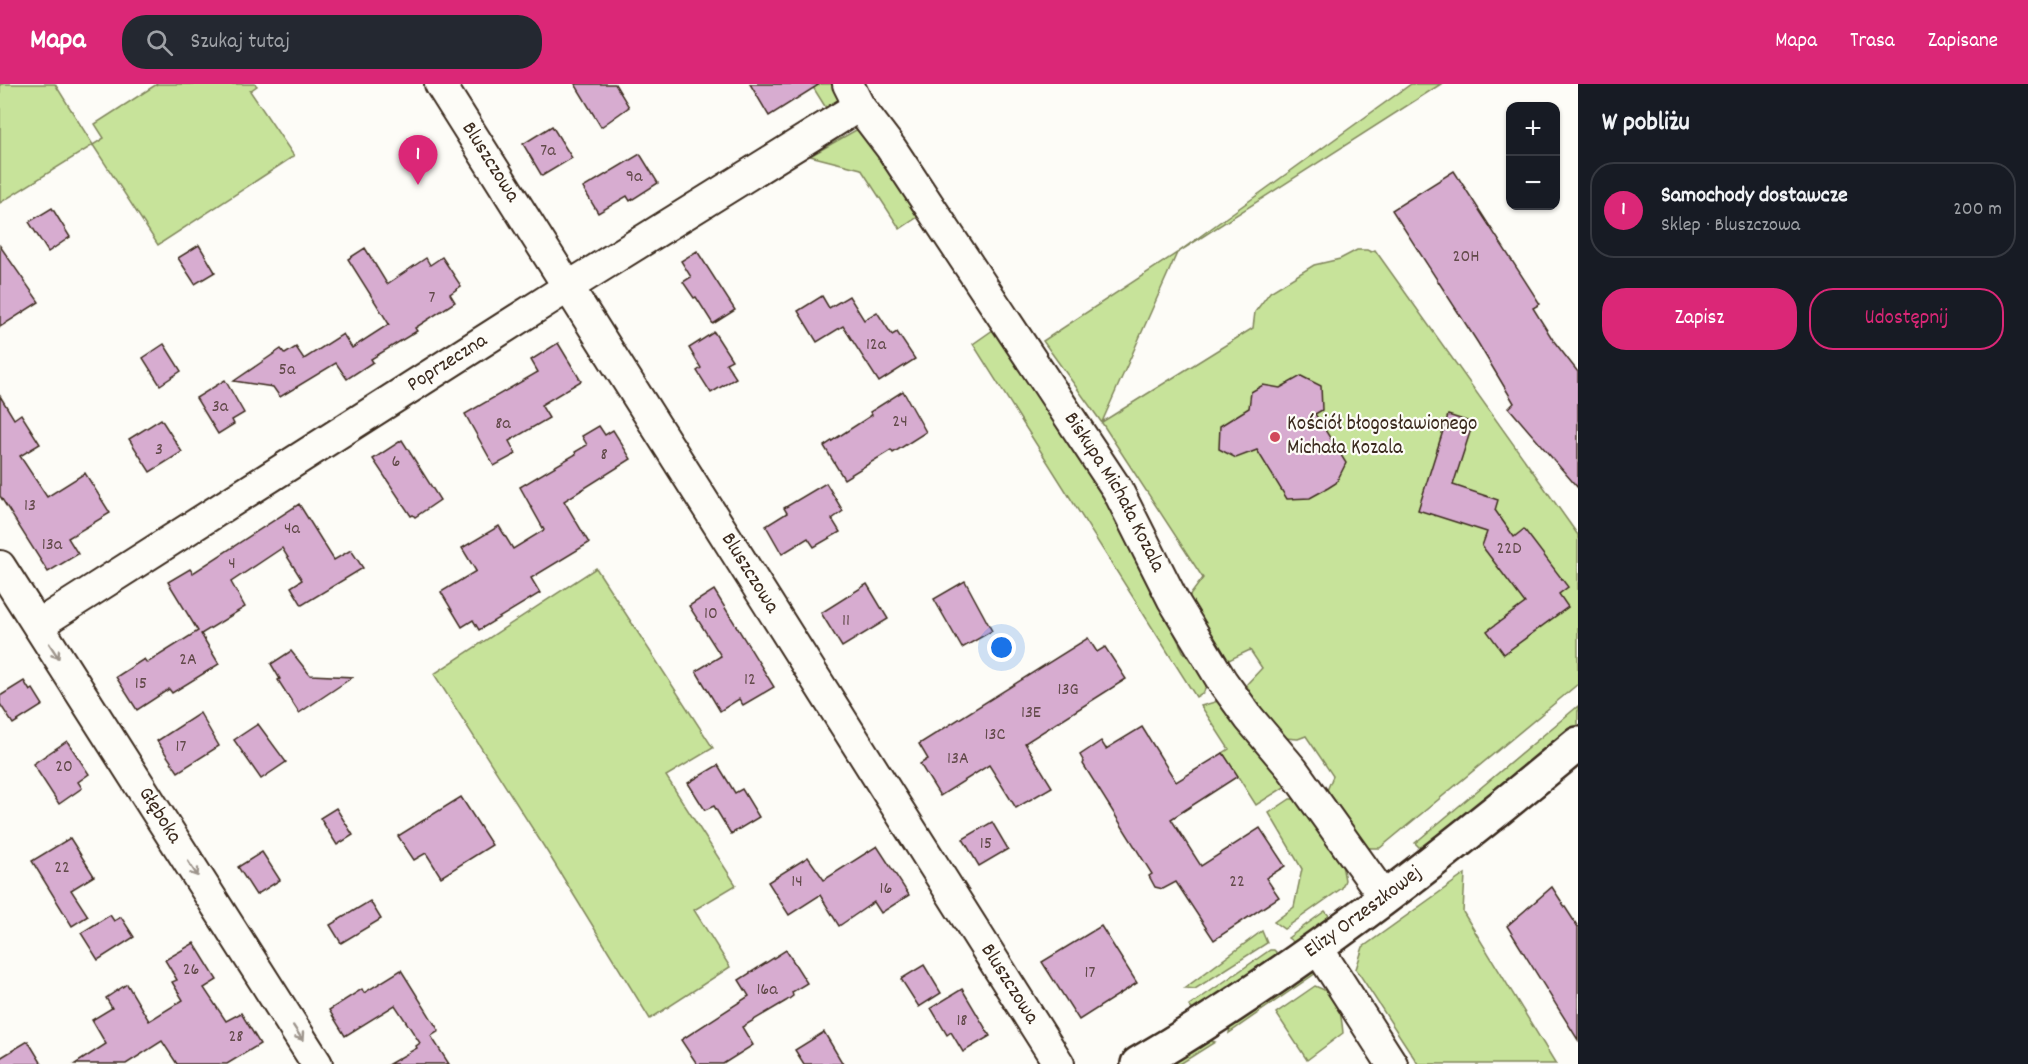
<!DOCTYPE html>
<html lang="pl">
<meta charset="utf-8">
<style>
:root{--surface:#171b24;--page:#242831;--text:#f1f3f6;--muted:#9ea1a6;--line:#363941;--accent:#db2777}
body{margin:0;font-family:Dekko,sans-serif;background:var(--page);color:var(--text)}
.controls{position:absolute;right:18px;top:18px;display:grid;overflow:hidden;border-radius:12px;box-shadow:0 2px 4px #0004}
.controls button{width:54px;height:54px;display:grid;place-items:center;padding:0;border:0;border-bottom:2px solid var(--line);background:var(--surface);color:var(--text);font:30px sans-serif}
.you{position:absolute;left:1002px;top:564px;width:21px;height:21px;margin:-15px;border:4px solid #fff;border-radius:50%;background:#1a73e8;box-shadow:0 0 0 9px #1a73e833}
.badge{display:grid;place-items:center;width:39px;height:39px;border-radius:50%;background:var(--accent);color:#fff;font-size:20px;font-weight:700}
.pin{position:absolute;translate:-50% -50px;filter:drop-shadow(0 2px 3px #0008)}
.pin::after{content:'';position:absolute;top:32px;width:21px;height:18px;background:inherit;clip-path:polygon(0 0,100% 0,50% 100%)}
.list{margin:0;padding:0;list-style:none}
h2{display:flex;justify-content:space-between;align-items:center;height:78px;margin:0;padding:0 24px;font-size:26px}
h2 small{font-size:20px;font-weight:400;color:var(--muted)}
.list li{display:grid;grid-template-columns:39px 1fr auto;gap:18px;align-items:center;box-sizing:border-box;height:96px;margin:0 12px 12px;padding:0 12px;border:2px solid var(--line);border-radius:24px}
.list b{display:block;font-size:22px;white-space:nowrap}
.list p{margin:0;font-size:20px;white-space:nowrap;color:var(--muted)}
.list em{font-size:20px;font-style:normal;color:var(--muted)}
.actions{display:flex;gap:12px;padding:18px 24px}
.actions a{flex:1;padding:14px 0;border:2px solid var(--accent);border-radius:24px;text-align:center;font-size:21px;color:var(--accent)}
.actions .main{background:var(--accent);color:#fff}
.icon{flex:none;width:33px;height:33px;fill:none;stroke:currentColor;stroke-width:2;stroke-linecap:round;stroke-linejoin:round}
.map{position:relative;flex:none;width:1578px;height:980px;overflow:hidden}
header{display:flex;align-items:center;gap:36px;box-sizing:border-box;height:84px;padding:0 30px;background:var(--accent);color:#fff}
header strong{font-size:28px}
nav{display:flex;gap:33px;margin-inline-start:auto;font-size:21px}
.search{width:420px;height:54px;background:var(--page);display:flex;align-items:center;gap:15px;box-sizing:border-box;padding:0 21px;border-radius:24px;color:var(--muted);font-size:22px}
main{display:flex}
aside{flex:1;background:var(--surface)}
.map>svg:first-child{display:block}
</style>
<header>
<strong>Mapa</strong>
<div class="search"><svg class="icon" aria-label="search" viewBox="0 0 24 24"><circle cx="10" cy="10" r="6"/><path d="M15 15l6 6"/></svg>Szukaj tutaj</div>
<nav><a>Mapa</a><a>Trasa</a><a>Zapisane</a></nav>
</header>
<main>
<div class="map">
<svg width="1578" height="980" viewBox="0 0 1578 980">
<rect width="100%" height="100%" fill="#fdfcf7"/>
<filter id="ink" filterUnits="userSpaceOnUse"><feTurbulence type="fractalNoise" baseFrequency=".0167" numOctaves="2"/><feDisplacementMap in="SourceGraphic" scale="12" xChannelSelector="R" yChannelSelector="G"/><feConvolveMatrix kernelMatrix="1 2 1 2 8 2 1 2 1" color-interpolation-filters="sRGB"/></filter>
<g filter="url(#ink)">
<g fill="#c7e39a" stroke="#81865c" stroke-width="1.5">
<path d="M 0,0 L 55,0 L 93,61 L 104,54 L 95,40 L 157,0 L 255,0 L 257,2 L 250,7 L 294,72 L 158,161 L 93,61 L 0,119 Z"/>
<path d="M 811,0 L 863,0 L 866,4 L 826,24 Z"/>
<path d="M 1411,0 L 1441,0 L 1177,169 L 1102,338 L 1253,244 L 1255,228 L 1270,208 L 1314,181 L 1340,175 L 1357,166 L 1367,166 L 1371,168 L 1375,166 L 1578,451 L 1578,600 L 1380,764 L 1355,764 L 1323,716 L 1333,692 L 1306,652 L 1298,655 L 1284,654 L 1249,610 L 1247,600 L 1262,584 L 1250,566 L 1229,576 L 1218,569 L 1188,514 L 1203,494 L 1102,339 L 1043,257 L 1177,169 Z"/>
<path d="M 856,46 L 865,49 L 925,128 L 900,145 L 861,85 L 810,72 Z"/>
<path d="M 1000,241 L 1108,405 L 1140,479 L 1183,567 L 1204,594 L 1206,601 L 1204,608 L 1196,613 L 973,260 Z"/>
<path d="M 596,484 L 713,664 L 666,692 L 736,801 L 694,826 L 730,883 L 650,935 L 548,769 L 434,590 Z"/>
<path d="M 1218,617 L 1285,694 L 1286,702 L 1256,721 L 1223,669 L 1229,665 L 1201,622 Z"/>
<path d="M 1578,622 L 1578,642 L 1482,723 L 1423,767 L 1415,759 Z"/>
<path d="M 1290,715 L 1301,715 L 1342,781 L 1345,796 L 1342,804 L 1284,845 L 1274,838 L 1294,823 L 1302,785 L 1269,729 Z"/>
<path d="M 1465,790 L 1463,828 L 1556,980 L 1418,980 L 1356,885 L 1363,863 Z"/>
<path d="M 1325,827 L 1331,834 L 1299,857 L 1295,859 L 1288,854 Z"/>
<path d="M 1262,847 L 1267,859 L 1195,905 L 1185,904 Z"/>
<path d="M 1270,866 L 1274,866 L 1276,868 L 1275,875 L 1194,927 L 1189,922 Z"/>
<path d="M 1303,889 L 1316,889 L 1229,949 L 1231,938 Z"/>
<path d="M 1315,902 C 1339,910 1341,926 1343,949 L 1307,976 L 1276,929 Z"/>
<path d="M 1206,955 L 1215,958 L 1180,980 L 1165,980 Z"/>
</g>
<g fill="#d7acd0" stroke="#3b2a1e" stroke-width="1.5">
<path d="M 575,0 L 615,0 L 629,23 L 601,43 Z"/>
<path d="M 750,0 L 820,0 L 769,32 Z"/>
<path d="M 552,42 L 572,74 L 542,92 L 523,60 Z"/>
<path d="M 640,70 L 658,99 L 630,117 L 627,112 L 598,129 L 583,104 Z"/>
<path d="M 1454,87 L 1540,220 L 1533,224 L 1553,256 L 1578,288 L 1578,404 L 1509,324 L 1514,319 L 1478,259 L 1392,126 Z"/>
<path d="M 52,124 L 70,153 L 48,168 L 29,138 Z"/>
<path d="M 199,161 L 215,188 L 195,200 L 178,174 Z"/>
<path d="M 0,162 L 39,218 L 0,243 Z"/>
<path d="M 365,164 L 387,200 L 426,174 L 430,181 L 442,173 L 461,202 L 450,210 L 455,218 L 415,244 L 417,247 L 371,275 L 373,278 L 347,295 L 336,279 L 280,313 L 273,303 L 234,297 L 281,265 L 285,270 L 296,263 L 304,275 L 343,250 L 352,264 L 389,240 L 348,175 Z"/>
<path d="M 697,167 L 735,226 L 713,240 L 696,213 L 694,214 L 683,198 L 691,193 L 681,177 Z"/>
<path d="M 822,212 L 829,224 L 849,212 L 864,236 L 877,228 L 892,251 L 897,248 L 915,275 L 879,298 L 843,242 L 817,258 L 798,227 Z"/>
<path d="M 714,248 L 732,276 L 726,279 L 736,294 L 711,309 L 697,287 L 701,284 L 689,264 Z"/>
<path d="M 558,259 L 581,297 L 541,321 L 549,334 L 509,357 L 516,370 L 494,382 L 465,330 L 538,288 L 531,276 Z"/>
<path d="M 164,260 L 181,287 L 160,301 L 143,274 Z"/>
<path d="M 1301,292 L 1321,302 L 1322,326 L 1315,330 L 1346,379 L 1336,399 L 1328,404 L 1310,414 L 1287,415 L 1257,366 L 1236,374 L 1219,365 L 1220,342 L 1249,324 L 1251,308 L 1263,301 L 1280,304 Z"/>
<path d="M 225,296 L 244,329 L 232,336 L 234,340 L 218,350 L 196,314 Z"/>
<path d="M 903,307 L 926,348 L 893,369 L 891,366 L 844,395 L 824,362 L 872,331 L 870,328 Z"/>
<path d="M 0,312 L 14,335 L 21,330 L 40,360 L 20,372 L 47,413 L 85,389 L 110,429 L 68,454 L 78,470 L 48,488 L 0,412 Z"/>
<path d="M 1448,331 L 1473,339 L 1453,401 L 1498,416 L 1495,426 L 1514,453 L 1524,445 L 1568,503 L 1559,510 L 1568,523 L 1504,570 L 1487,547 L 1525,519 L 1482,462 L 1487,448 L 1418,426 Z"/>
<path d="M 161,335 L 182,368 L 150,388 L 129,355 Z"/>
<path d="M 599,342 L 605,351 L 613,346 L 631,375 L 564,417 L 589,459 L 531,494 L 540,509 L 479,546 L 473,536 L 462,543 L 441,508 L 476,487 L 462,464 L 499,442 L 513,465 L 544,446 L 520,403 L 576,370 L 575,368 L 587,361 L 582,352 Z"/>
<path d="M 402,356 L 440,416 L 415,433 L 413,431 L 411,432 L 373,375 Z"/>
<path d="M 826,399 L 843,427 L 832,435 L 840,448 L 814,463 L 808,454 L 782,470 L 766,442 L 787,429 L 784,424 Z"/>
<path d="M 299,420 L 334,476 L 351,466 L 363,484 L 302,521 L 291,503 L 302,496 L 282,464 L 231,498 L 245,523 L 201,550 L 219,580 L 172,609 L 169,605 L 137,626 L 116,593 L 144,575 L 147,579 L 198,547 L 168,498 L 190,485 L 193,489 Z"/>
<path d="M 965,497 L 992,547 L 962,564 L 934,515 Z"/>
<path d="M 867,500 L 888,535 L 842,563 L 821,529 Z"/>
<path d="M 714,506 L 774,603 L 743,621 L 739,615 L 720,627 L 696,587 L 721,572 L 689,522 Z"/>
<path d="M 1088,554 L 1097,568 L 1105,563 L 1126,595 L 1025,659 L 1052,703 L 1016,724 L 989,681 L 940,712 L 920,680 L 928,675 L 919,660 Z"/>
<path d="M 291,567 L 310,591 L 353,593 L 299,629 L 278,596 L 280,595 L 271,580 Z"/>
<path d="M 24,597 L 30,607 L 33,605 L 43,621 L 13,640 L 0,620 L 0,612 Z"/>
<path d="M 200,629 L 219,662 L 178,688 L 157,657 Z"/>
<path d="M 258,640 L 286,678 L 261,695 L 234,656 Z"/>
<path d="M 1142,643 L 1176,698 L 1223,669 L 1238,692 L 1171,735 L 1201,782 L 1260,744 L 1285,782 L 1266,794 L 1279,813 L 1214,856 L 1176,798 L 1163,805 L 1155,803 L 1149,792 L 1152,790 L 1083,680 L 1084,678 L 1080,671 L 1101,657 L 1106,665 Z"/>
<path d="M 67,657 L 89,690 L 78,698 L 82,704 L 59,720 L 33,680 Z"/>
<path d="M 718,681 L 735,709 L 742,705 L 759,733 L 731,750 L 714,722 L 705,726 L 688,699 Z"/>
<path d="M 461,713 L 492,761 L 441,793 L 426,769 L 414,776 L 398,752 Z"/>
<path d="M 336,724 L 353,751 L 337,761 L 320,734 Z"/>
<path d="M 992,738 L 1008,765 L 979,782 L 963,755 Z"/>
<path d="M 70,754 L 94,792 L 71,806 L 88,832 L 72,842 L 32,777 Z"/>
<path d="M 877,762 L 909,811 L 881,829 L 874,818 L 839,842 L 820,811 L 789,831 L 768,798 L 808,773 L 824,796 Z"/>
<path d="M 262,768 L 280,796 L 256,811 L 238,783 Z"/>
<path d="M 1552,803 L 1578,843 L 1578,956 L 1507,842 Z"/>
<path d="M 370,817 L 381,835 L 341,859 L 330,841 Z"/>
<path d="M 110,831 L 114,837 L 121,833 L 134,853 L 98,876 L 81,849 Z"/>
<path d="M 1101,842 L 1137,899 L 1079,936 L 1042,878 Z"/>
<path d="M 194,859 L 217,896 L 204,904 L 226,937 L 241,929 L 260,960 L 227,980 L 177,980 L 162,957 L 126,980 L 75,980 L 106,960 L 92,936 L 112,924 L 106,914 L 127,900 L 149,937 L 183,916 L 172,898 L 177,896 L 165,876 Z"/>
<path d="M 786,866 L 807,899 L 792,908 L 793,912 L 786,917 L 742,943 L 753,961 L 723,980 L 697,980 L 681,956 L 749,912 L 739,896 Z"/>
<path d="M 924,881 L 941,909 L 919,923 L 901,895 Z"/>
<path d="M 401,886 L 439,947 L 431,952 L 449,980 L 389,980 L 417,964 L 416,962 L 420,959 L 395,921 L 345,952 L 329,926 L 362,905 L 364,909 Z"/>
<path d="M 962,905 L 990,952 L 963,968 L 951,948 L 947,951 L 931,924 Z"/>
<path d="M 824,948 L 843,980 L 804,980 L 795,966 Z"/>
<path d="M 28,957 L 42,980 L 0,980 L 0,974 Z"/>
</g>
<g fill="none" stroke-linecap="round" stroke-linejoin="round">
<defs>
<g id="street">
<path id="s1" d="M 440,0 L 1059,980"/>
<path id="s2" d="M 848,0 L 859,22 L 891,64 L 1117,405 L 1173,516 L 1222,597 L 1249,634 L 1293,686 L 1384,813"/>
<path id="s3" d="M 0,482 L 317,980"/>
<path id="s4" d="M 38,541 L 568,203 L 859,22"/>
<path d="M 1317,863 L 1392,980"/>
</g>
<g id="secondary">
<path id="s5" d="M 1138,980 C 1294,889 1439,775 1578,660"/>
</g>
</defs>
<use href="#street" stroke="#3b2a1e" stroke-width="34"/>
<use href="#secondary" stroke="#3b2a1e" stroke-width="38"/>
<use href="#street" stroke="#fdfcf7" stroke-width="30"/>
<use href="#secondary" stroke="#fdfcf7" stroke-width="33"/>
</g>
<defs><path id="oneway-shaft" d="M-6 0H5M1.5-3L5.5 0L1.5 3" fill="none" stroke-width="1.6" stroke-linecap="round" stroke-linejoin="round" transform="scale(1.5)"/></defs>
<g stroke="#9c938a">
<use href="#oneway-shaft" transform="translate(54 567) rotate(57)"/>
<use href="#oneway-shaft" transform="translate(193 785) rotate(57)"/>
<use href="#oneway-shaft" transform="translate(298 949) rotate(57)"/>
</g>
</g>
<circle fill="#d1495b" stroke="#fdfcf7" stroke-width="2" cx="1275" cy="353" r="6"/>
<g text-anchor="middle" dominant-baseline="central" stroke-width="4.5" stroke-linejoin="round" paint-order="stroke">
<g font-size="18" fill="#624a4a">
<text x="548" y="67">7a</text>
<text x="634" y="93">9a</text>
<text x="1466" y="173">20H</text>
<text x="432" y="214">7</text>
<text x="876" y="261">12a</text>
<text x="287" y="286">5a</text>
<text x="220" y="323">3a</text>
<text x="900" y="338">24</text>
<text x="503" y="340">8a</text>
<text x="159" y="366">3</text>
<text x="604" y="371">8</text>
<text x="396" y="378">6</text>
<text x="30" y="422">13</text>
<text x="292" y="445">4a</text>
<text x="52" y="461">13a</text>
<text x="1509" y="465">22D</text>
<text x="232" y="480">4</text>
<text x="711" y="530">10</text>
<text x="846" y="537">11</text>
<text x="188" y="576">2A</text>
<text x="750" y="596">12</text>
<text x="141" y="600">15</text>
<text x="1068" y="606">13G</text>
<text x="1031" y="629">13E</text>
<text x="995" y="651">13C</text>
<text x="181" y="663">17</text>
<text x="958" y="675">13A</text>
<text x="64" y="683">20</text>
<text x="986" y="760">15</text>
<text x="62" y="784">22</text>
<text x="797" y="798">14</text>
<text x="1237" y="798">22</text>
<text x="886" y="805">16</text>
<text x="191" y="886">26</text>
<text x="1090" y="889">17</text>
<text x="767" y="906">16a</text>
<text x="962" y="937">18</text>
<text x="236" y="953">28</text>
</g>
<g font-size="21" fill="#3b2a1e" stroke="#fdfcf7">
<text stroke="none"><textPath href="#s1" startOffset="93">Bluszczowa</textPath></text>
<text stroke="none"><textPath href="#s4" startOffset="486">Poprzeczna</textPath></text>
<text stroke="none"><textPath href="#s2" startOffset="488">Biskupa Michała Kozala</textPath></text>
<text stroke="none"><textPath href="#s1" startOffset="579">Bluszczowa</textPath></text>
<text stroke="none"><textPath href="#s3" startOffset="296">Głęboka</textPath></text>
<text stroke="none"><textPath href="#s5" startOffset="272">Elizy Orzeszkowej</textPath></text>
<text stroke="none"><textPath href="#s1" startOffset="1065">Bluszczowa</textPath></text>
</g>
<g font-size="21" fill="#3b2a1e" stroke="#fdfcf7" text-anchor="start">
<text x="1287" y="341">Kościół błogosławionego<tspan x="1287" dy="24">Michała Kozala</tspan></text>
</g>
</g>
</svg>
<div class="controls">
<button>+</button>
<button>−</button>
</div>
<div class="you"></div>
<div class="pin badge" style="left:418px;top:101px">1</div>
</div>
<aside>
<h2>W pobliżu<small></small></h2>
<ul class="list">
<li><span class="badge">1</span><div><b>Samochody dostawcze</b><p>Sklep · Bluszczowa</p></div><em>200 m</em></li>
</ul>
<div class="actions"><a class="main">Zapisz</a><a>Udostępnij</a></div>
</aside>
</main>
